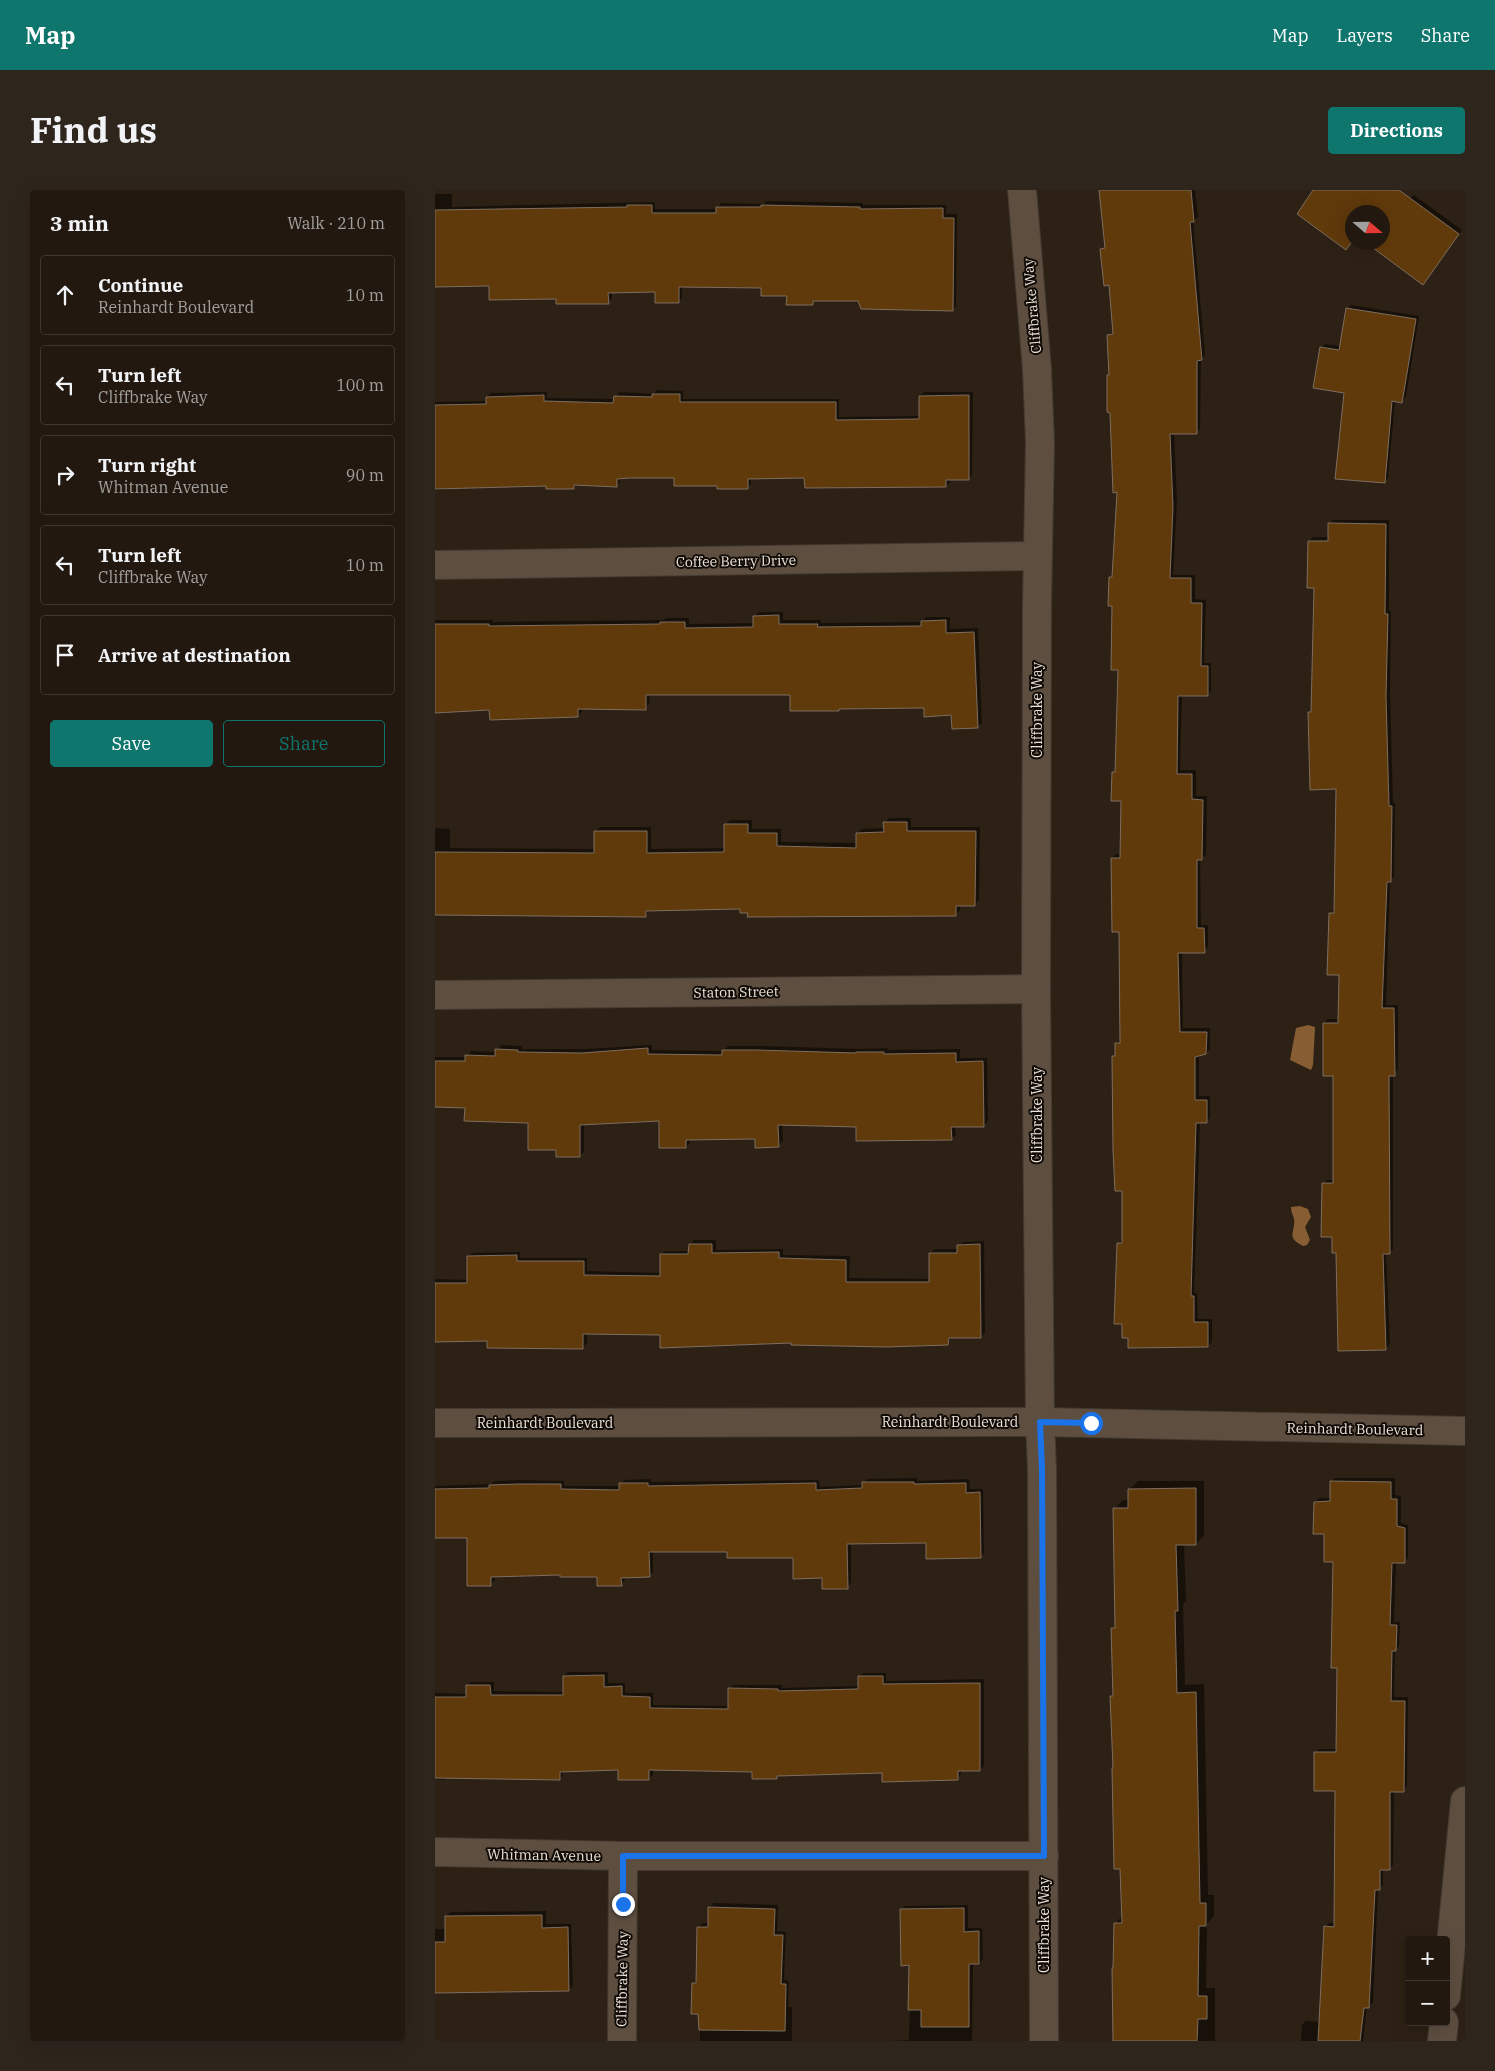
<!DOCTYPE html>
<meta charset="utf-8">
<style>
:root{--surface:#22180f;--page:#2e251d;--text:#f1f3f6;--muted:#a2a09e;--line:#3f372f;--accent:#0f766e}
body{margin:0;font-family:"IBM Plex Serif",serif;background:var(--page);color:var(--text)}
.controls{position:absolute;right:15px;bottom:15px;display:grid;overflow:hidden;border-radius:5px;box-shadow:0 5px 20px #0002}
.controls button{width:45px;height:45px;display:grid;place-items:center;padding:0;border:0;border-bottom:1px solid var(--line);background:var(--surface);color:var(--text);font:25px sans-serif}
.compass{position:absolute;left:910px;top:15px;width:45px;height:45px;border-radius:50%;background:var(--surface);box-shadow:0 5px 20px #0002;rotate:110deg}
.stop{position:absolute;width:15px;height:15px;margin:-11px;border:4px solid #1a73e8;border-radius:50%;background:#fff}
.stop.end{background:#1a73e8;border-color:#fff;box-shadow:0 1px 5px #0008}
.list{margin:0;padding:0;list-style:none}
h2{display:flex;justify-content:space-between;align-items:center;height:65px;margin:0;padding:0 20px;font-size:21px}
h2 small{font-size:16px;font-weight:400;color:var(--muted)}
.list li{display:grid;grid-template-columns:32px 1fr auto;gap:15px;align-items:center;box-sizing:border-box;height:80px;margin:0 10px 10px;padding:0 10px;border:1px solid var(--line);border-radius:5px}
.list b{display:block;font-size:19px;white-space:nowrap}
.list p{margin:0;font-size:16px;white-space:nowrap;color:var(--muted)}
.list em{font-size:16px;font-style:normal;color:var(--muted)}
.actions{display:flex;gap:10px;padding:15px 20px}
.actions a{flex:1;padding:11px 0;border:1px solid var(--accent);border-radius:5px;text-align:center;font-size:18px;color:var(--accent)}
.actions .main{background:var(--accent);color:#fff}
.icon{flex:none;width:28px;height:28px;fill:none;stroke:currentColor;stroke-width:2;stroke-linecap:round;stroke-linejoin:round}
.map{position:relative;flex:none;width:1030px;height:1851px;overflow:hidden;border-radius:5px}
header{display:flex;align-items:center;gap:30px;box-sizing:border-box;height:70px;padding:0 25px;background:var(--accent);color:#fff}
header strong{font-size:24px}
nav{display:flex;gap:28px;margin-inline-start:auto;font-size:18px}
.intro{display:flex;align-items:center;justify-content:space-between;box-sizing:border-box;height:120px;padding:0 30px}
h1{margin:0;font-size:35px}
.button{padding:12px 22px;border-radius:5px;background:var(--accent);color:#fff;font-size:18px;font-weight:700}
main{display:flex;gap:30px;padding:0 30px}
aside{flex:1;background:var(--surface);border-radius:5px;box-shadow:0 5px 20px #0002}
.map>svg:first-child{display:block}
</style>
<header>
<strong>Map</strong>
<nav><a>Map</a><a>Layers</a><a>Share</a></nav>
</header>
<div class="intro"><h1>Find us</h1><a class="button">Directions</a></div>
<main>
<aside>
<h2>3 min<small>Walk · 210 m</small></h2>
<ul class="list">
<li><svg class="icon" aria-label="ahead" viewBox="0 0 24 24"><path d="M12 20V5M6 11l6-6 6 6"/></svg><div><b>Continue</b><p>Reinhardt Boulevard</p></div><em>10 m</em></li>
<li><svg class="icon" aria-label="left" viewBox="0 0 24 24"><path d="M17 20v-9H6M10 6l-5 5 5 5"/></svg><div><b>Turn left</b><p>Cliffbrake Way</p></div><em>100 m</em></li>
<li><svg class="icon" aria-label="right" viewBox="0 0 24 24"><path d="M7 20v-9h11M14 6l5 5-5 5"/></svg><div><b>Turn right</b><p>Whitman Avenue</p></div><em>90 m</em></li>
<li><svg class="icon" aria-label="left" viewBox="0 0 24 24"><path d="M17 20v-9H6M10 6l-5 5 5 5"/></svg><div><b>Turn left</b><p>Cliffbrake Way</p></div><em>10 m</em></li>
<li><svg class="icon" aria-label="arrive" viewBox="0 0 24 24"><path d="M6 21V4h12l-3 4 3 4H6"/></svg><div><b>Arrive at destination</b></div></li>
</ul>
<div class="actions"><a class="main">Save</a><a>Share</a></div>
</aside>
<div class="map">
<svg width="1030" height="1851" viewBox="0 0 1030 1851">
<rect width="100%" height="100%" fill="#2d2014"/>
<g fill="#875e34">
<path d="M 873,835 L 880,837 L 878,875 L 876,880 L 855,870 L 861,838 Z"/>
<path d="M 865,1016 L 873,1019 L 876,1027 L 870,1037 L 875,1050 L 872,1055 L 868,1056 C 850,1047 861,1042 859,1029 C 858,1025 856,1022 856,1017 Z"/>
</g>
<g fill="#0007">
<path d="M 665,0 L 760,0 L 763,27 L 758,31 L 770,165 L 766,170 L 765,239 L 761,243 L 739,242 L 742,312 L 738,385 L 760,385 L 760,409 L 771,410 L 769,473 L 776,473 L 776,501 L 772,505 L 747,505 L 745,580 L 761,580 L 761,606 L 772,606 L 771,665 L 765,668 L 766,735 L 773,735 L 773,757 L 769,761 L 747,761 L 748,838 L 775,838 L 775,859 L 771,863 L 764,864 L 764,906 L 775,906 L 775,928 L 771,932 L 765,932 L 759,1103 L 762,1103 L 763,1129 L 777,1129 L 777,1152 L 773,1156 L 694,1147 L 683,1053 L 689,1049 L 688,1000 L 678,867 L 682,864 L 682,853 L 686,849 L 685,741 L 677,668 L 681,664 L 687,664 L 687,610 L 678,583 L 682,579 L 684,479 L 675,387 L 679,384 L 683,301 L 673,186 L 675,183 L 673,145 L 679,141 L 675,94 L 667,59 L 671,55 Z"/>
<path d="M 880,0 L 963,0 L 975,9 L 979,5 L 1027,40 L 992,89 L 948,52 L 948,22 L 918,22 Z"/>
<path d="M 0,4 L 17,4 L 17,17 L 220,12 L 220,19 L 282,19 L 286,13 L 329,14 L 331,11 L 428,13 L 428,15 L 511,15 L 511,24 L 522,24 L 521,116 L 517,120 L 424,109 L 381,109 L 377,114 L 327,97 L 247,96 L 247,108 L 243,112 L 221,101 L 177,101 L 177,108 L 173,112 L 122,108 L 55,95 L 0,96 Z"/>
<path d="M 916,115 L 984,126 L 971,207 L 967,211 L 960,210 L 953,288 L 949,292 L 910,202 L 886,158 L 890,154 L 906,156 L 912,119 Z"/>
<path d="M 222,200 L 248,201 L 248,209 L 404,209 L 404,227 L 485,226 L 485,206 L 489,202 L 538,202 L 537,285 L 533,289 L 515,289 L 515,292 L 511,296 L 371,287 L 316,288 L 316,294 L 312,298 L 240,287 L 185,287 L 185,292 L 181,295 L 142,294 L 139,297 L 112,295 L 10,297 L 8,300 L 0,300 L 0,212 L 52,211 L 52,207 L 56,203 L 112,202 L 112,208 L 180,209 L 184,202 L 219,204 Z"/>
<path d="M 898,330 L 954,330 L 954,421 L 956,421 L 955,502 L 958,613 L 960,613 L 959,687 L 955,691 L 951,815 L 963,815 L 963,880 L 958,884 L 958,1059 L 954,1063 L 951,1062 L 955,1154 L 951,1158 L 902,1062 L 888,994 L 892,990 L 899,990 L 899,884 L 889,833 L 893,829 L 904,829 L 906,784 L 895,723 L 900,719 L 902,598 L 874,523 L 877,520 L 880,397 L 874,351 L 878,347 L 894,347 L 894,334 Z"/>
<path d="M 324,422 L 348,422 L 348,430 L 386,430 L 386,433 L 486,432 L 491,427 L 515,427 L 515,439 L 543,438 L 547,533 L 542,537 L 518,524 L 490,517 L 406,518 L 404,520 L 356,503 L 215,504 L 214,514 L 210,518 L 147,518 L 147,521 L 143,526 L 56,519 L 0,521 L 0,430 L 58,430 L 58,432 L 229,430 L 231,428 L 254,428 L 254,434 L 320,433 L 320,426 Z"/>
<path d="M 454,628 L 476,628 L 476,637 L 545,637 L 544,710 L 540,715 L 525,714 L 525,720 L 520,725 L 314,722 L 306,718 L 215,719 L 211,726 L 56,723 L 0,725 L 0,638 L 15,639 L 15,658 L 160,659 L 160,641 L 165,637 L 216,637 L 216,659 L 291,658 L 291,634 L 295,630 L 317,630 L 317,639 L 346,639 L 346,652 L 422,653 L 422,643 L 427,639 L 450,638 L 450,633 Z"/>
<path d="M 66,855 L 87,856 L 87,859 L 152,859 L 217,855 L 217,860 L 288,861 L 293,856 L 326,856 L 426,859 L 453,858 L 453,860 L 525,859 L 525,868 L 552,868 L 553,931 L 548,936 L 520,936 L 521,945 L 516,949 L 422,936 L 347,934 L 348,951 L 343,956 L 321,948 L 255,949 L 255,953 L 250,957 L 226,929 L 149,934 L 149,962 L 144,966 L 123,958 L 95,932 L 31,916 L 0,916 L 0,867 L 32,867 L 36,861 L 61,862 Z"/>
<path d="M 259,1050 L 281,1050 L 281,1060 L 348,1059 L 348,1065 L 415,1066 L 414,1088 L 496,1089 L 496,1063 L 499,1059 L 524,1059 L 524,1056 L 528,1052 L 549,1051 L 550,1143 L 546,1147 L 517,1147 L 513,1154 L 357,1152 L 226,1144 L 152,1143 L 152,1153 L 148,1157 L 54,1149 L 0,1150 L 0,1089 L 34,1090 L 33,1067 L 37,1063 L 85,1062 L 85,1068 L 152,1068 L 152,1081 L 226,1083 L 226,1065 L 230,1061 L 255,1061 L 255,1054 Z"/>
<path d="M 482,1288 L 482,1291 L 534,1289 L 535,1299 L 548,1299 L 549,1363 L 546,1367 L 492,1352 L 416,1353 L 416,1393 L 412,1397 L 388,1387 L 359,1366 L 294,1360 L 218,1361 L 218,1382 L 214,1386 L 190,1387 L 190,1390 L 186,1394 L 163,1385 L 60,1386 L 60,1390 L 56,1394 L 33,1346 L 0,1347 L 0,1296 L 56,1294 L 59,1291 L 87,1290 L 129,1291 L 129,1296 L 185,1296 L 189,1290 L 216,1289 L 216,1292 L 384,1290 L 385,1297 L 428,1295 L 432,1289 Z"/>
<path d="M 900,1288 L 960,1288 L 960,1305 L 966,1306 L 966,1333 L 973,1335 L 973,1368 L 969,1372 L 961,1372 L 959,1432 L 965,1432 L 964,1456 L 960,1460 L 959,1507 L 973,1507 L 972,1596 L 968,1600 L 959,1600 L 958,1675 L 954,1679 L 948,1679 L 948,1695 L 943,1699 L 938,1813 L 932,1816 L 928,1851 L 866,1851 L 867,1835 L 871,1831 L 885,1832 L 890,1737 L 894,1733 L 900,1733 L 901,1600 L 880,1563 L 884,1559 L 903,1559 L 904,1477 L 900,1371 L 880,1312 L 884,1308 L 896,1308 L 896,1292 Z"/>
<path d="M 703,1291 L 769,1291 L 769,1345 L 761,1354 L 749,1354 L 751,1411 L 748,1414 L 750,1495 L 769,1494 L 773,1705 L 779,1705 L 779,1726 L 772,1734 L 771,1798 L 780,1798 L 780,1851 L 680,1851 L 680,1734 L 688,1725 L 687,1678 L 678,1578 L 680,1576 L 676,1506 L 679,1503 L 678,1439 L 681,1435 L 679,1319 L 688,1310 L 694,1310 L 694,1300 Z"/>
<path d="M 133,1482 L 173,1482 L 173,1493 L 190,1493 L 190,1503 L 218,1503 L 218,1515 L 294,1516 L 294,1499 L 298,1495 L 347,1495 L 347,1498 L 424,1496 L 424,1487 L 428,1483 L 451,1483 L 451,1491 L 549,1489 L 549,1576 L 545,1580 L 526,1580 L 526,1584 L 522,1588 L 448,1581 L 345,1584 L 342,1588 L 318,1581 L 218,1579 L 218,1585 L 214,1589 L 184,1579 L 128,1581 L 128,1585 L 125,1589 L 12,1587 L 9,1590 L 0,1589 L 0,1503 L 32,1504 L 32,1496 L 36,1492 L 59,1492 L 59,1501 L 129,1502 L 129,1486 Z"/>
<path d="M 279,1713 L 343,1715 L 342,1741 L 351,1742 L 349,1790 L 354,1791 L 353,1817 L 357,1817 L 357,1851 L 265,1851 L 265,1823 L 258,1793 L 262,1789 L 264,1737 L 268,1733 L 274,1733 L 275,1717 Z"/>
<path d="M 533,1715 L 533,1738 L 547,1738 L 548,1769 L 544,1773 L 538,1773 L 537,1851 L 458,1851 L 474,1850 L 476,1774 L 466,1720 L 470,1716 Z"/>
<path d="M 111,1721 L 111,1734 L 136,1734 L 138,1796 L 134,1800 L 0,1802 L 0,1739 L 11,1739 L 11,1726 L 15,1722 Z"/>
</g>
<g fill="#613a0b" stroke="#7d6e5f">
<path d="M 664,0 L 756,0 L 759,32 L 755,32 L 767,170 L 762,171 L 762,244 L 735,244 L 738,317 L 735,388 L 756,388 L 756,413 L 767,413 L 766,476 L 773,476 L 773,506 L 743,506 L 742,584 L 757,584 L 757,609 L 768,610 L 767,670 L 762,670 L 762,738 L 769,738 L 770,763 L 743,763 L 745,842 L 772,842 L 771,864 L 760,867 L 760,910 L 772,910 L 772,933 L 761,933 L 756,1106 L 759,1106 L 759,1132 L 773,1132 L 773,1157 L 693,1158 L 693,1148 L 687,1148 L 687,1134 L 679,1134 L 682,1053 L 687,1053 L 687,1001 L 680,1001 L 678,960 L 677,866 L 680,866 L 680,853 L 685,853 L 684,742 L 677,742 L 676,668 L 685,668 L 686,611 L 676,611 L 677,582 L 680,582 L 683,480 L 676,480 L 677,416 L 673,416 L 674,387 L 677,387 L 682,302 L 678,303 L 675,223 L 672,222 L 672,185 L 674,185 L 672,145 L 678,144 L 674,95 L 669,96 L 665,59 L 670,58 Z"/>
<path d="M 878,0 L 964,0 L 1024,44 L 988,95 L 930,52 L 948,52 L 948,22 L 918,22 L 918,50 L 911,60 L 862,24 Z"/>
<path d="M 192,15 L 217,15 L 217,23 L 281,23 L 281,17 L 326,17 L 326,15 L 425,17 L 425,19 L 508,18 L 508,28 L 519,28 L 518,121 L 426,119 L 423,111 L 378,111 L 378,115 L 351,115 L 352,106 L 326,106 L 326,98 L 244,97 L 244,113 L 220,113 L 220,102 L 173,103 L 174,114 L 121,114 L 121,109 L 54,110 L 54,96 L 0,97 L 0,20 L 192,17 Z"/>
<path d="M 911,118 L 981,129 L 967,213 L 957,211 L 950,293 L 900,289 L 909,203 L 878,198 L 885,157 L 904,160 Z"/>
<path d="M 217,204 L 245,204 L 245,212 L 401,212 L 401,230 L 484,229 L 484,206 L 534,205 L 534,290 L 511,290 L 511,297 L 370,298 L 369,288 L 313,289 L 313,299 L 282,299 L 282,296 L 239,296 L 239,288 L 194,288 L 182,289 L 182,297 L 139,295 L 139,299 L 111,299 L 111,296 L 0,299 L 0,215 L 51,214 L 51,207 L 109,205 L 109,211 L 178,213 L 179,206 L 217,207 Z"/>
<path d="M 893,333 L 951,334 L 950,424 L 953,424 L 951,506 L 954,616 L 957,616 L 956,692 L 952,692 L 947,818 L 959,818 L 960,886 L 954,886 L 955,1064 L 948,1064 L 951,1160 L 903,1161 L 901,1063 L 897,1063 L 897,1047 L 886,1047 L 887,993 L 898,993 L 898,886 L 888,886 L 888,833 L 903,833 L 904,785 L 892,785 L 894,723 L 899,723 L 901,599 L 875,600 L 873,522 L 876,522 L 879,398 L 872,398 L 873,351 L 893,351 Z"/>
<path d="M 344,425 L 344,434 L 383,434 L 382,437 L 486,436 L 486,431 L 511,430 L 511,443 L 539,442 L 543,538 L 517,539 L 516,525 L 489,527 L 489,518 L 404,519 L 404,521 L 355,521 L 355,505 L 211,505 L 211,520 L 143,519 L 143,527 L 55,530 L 54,520 L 0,523 L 0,434 L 54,434 L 54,436 L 225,434 L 225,432 L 250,432 L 250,438 L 318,437 L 318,426 Z"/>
<path d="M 448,632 L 472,632 L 472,641 L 541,641 L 540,716 L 521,716 L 521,726 L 312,727 L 313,723 L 305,723 L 305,719 L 211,721 L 211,727 L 0,725 L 0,662 L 159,663 L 159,641 L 212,641 L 212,663 L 289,662 L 289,634 L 313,634 L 313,643 L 342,643 L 342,656 L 421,658 L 421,643 L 449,642 Z"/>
<path d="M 213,858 L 213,864 L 287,865 L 287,860 L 321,860 L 421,863 L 421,862 L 449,862 L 449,864 L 521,863 L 521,872 L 548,871 L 549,937 L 516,937 L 517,950 L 421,951 L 421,937 L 343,935 L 344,957 L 320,958 L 320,949 L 251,950 L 251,958 L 224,958 L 224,931 L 145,935 L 145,967 L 121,967 L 121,960 L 93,960 L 93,933 L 29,931 L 30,918 L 0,917 L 0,871 L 30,871 L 30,865 L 60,866 L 60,859 L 83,860 L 83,862 L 147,863 Z"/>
<path d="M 254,1054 L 277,1054 L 277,1063 L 344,1062 L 344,1068 L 411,1070 L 411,1092 L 494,1092 L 494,1063 L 522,1063 L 522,1055 L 545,1054 L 546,1148 L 514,1148 L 513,1155 L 451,1157 L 356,1155 L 356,1153 L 225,1158 L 225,1145 L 148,1144 L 148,1159 L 52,1158 L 52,1151 L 0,1152 L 0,1093 L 32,1093 L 32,1066 L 82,1065 L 82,1071 L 149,1071 L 149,1085 L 225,1086 L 225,1064 L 253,1064 Z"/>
<path d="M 895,1291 L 956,1292 L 956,1309 L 962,1309 L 962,1336 L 970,1338 L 970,1373 L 957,1373 L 955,1435 L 962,1435 L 961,1461 L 957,1461 L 956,1511 L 970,1511 L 969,1602 L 955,1602 L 955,1680 L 945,1680 L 945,1700 L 940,1700 L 934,1818 L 929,1818 L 925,1851 L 883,1851 L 889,1736 L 899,1737 L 900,1601 L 879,1601 L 879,1562 L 901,1562 L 902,1478 L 896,1478 L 898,1372 L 889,1372 L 889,1344 L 878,1344 L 879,1312 L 895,1311 Z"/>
<path d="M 427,1292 L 479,1292 L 479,1294 L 531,1293 L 531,1303 L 545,1302 L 546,1368 L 491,1369 L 491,1353 L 412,1354 L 413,1399 L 387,1399 L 387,1388 L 358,1389 L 358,1368 L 292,1368 L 292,1362 L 214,1362 L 215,1387 L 186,1388 L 187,1396 L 162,1396 L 162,1387 L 125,1387 L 125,1385 L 56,1387 L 56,1396 L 32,1396 L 32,1348 L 0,1348 L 0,1299 L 54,1298 L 54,1295 L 83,1294 L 126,1294 L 126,1299 L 184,1300 L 184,1293 L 213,1293 L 213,1296 L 381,1293 L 381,1300 L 427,1298 Z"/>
<path d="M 761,1298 L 761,1355 L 741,1355 L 743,1421 L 740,1421 L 742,1503 L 761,1502 L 765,1713 L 771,1713 L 771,1736 L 764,1736 L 763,1806 L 772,1806 L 772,1829 L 763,1829 L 762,1851 L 678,1851 L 677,1778 L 678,1778 L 679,1733 L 687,1733 L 685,1679 L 679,1679 L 677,1578 L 678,1578 L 675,1506 L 678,1506 L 676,1438 L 680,1438 L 678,1318 L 693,1318 L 693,1299 Z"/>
<path d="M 169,1485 L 169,1497 L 187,1496 L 187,1506 L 215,1507 L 215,1518 L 293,1519 L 293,1498 L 343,1499 L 343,1501 L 423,1499 L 423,1486 L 448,1486 L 448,1494 L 545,1493 L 545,1581 L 523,1581 L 523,1590 L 447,1592 L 447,1583 L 342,1586 L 342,1589 L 317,1589 L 317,1582 L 214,1580 L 214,1590 L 183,1590 L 183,1580 L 125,1582 L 125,1590 L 0,1588 L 0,1507 L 31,1507 L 31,1495 L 55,1495 L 56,1505 L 128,1505 L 128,1486 Z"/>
<path d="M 273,1717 L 340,1719 L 339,1745 L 348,1745 L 346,1794 L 351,1794 L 350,1841 L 264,1840 L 263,1824 L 256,1824 L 257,1793 L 261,1793 L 262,1737 L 273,1737 Z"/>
<path d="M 529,1718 L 529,1742 L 544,1741 L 544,1774 L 534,1774 L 534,1837 L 486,1837 L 486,1820 L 473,1820 L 474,1775 L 466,1776 L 465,1719 Z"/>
<path d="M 107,1725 L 107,1738 L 133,1737 L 134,1801 L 0,1803 L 0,1752 L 10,1752 L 10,1726 Z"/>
</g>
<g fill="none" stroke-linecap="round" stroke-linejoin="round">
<defs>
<g id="minor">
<path d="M 587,0 L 602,180 L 605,252 L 602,415 L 601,799 L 605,1232 L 607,1279 L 609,1851"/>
<path d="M 0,375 L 603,366"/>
<path d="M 0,805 L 601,799"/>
<path d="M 0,1233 L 605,1232 L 1030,1241"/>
<path d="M 0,1662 L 188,1666 L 609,1666"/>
<path d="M 1011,1806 L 1030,1611"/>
<path d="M 187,1851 L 188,1666"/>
<path d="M 1007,1851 L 1009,1832"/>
</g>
</defs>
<use href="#minor" stroke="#443a31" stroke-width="30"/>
<use href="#minor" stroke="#5d4e40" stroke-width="28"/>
</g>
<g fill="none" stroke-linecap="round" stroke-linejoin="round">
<path stroke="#1a73e8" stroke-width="6" d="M 188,1714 L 188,1666 L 609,1666 L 607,1279 L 605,1232 L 656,1233"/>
</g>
<g text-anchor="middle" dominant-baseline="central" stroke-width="4" stroke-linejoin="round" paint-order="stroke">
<g font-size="14" fill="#ebe2da" stroke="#110b06">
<text transform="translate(597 116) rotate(-95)">Cliffbrake Way</text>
<text transform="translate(301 371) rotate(-1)">Coffee Berry Drive</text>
<text transform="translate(602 520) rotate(-90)">Cliffbrake Way</text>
<text transform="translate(301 802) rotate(-1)">Staton Street</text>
<text transform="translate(602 925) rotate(-90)">Cliffbrake Way</text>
<text x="515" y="1232">Reinhardt Boulevard</text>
<text x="110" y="1233">Reinhardt Boulevard</text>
<text transform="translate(920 1239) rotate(1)">Reinhardt Boulevard</text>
<text transform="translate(109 1665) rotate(1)">Whitman Avenue</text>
<text transform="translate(609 1735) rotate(-90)">Cliffbrake Way</text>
<text transform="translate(187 1789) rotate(-89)">Cliffbrake Way</text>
</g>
</g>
</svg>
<div class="controls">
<button>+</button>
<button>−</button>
</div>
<svg class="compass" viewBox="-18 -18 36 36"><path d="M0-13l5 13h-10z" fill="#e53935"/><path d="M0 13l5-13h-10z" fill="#a2a09e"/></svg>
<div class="stop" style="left:656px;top:1233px"></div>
<div class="stop end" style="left:188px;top:1714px"></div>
</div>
</main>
